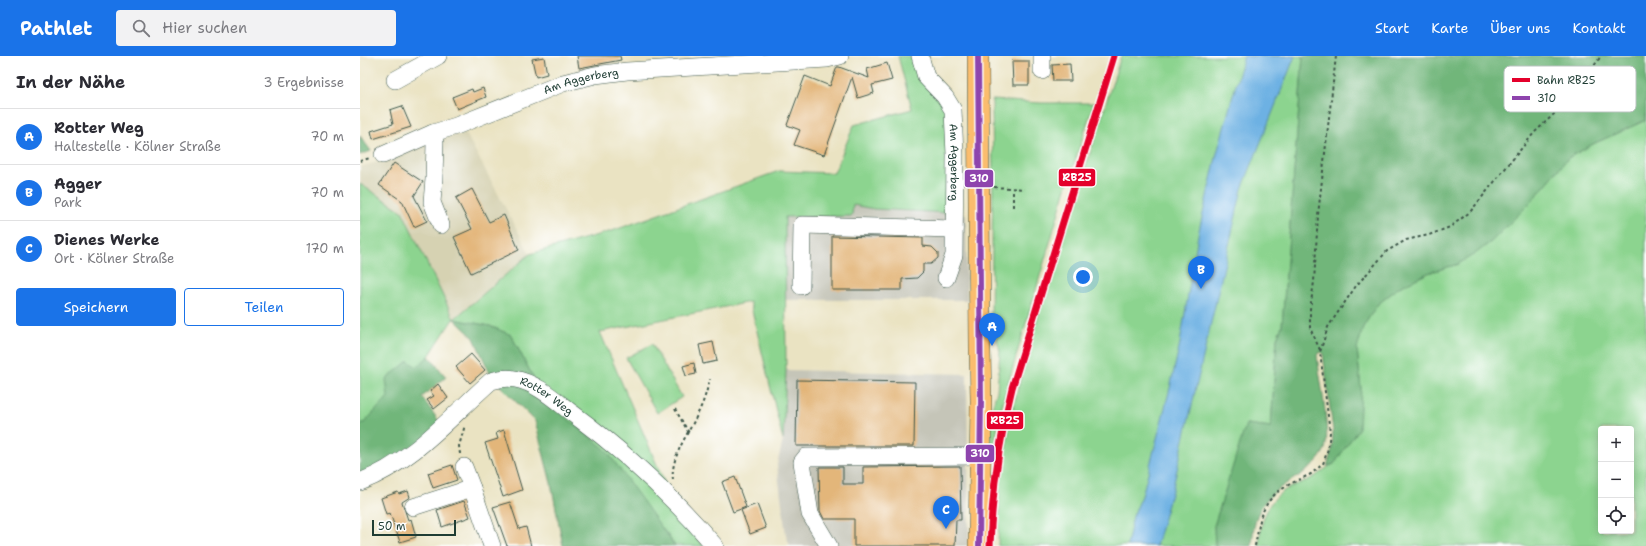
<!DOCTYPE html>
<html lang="de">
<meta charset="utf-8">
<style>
:root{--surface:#fff;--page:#f2f2f3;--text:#2b2b33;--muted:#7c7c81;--line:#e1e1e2;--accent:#1a73e8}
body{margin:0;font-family:"Shantell Sans",sans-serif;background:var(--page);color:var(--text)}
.controls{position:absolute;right:12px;bottom:12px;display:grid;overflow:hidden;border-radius:4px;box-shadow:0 2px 10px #0003}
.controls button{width:36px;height:36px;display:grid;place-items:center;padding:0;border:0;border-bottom:1px solid var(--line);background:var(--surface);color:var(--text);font:20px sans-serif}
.scale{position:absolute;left:12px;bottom:10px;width:84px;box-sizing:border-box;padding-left:4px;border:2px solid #1f3d34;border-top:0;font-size:11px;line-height:14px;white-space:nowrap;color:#1f3d34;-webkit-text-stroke:3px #fff;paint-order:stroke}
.you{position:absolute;left:723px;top:221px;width:14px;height:14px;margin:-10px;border:3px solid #fff;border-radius:50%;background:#1a73e8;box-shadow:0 0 0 6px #1a73e833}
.badge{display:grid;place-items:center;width:26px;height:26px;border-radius:50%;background:var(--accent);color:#fff;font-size:13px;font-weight:700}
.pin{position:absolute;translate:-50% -33px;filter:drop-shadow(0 1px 2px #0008)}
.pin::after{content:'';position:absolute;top:21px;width:14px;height:12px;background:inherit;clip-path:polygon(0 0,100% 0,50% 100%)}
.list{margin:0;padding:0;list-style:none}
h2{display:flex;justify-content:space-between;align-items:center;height:52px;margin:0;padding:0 16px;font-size:17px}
h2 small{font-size:13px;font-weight:400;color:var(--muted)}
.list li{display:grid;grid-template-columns:26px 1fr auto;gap:12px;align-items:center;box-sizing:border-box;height:56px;padding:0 16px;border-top:1px solid var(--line)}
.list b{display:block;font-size:15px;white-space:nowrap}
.list p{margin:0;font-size:13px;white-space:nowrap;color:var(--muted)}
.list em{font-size:13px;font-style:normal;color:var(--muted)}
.actions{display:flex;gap:8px;padding:12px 16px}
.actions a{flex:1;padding:9px 0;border:1px solid var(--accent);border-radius:4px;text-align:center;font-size:14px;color:var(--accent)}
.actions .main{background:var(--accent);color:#fff}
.icon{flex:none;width:22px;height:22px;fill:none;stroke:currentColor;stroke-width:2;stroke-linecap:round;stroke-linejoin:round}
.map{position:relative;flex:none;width:1286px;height:490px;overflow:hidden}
header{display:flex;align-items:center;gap:24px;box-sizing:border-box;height:56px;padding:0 20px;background:var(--accent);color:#fff}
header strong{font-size:19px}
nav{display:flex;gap:22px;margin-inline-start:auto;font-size:14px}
.search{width:280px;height:36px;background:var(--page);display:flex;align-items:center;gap:10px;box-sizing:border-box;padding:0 14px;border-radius:4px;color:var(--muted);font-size:15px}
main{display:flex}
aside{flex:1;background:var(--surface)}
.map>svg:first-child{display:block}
</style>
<header>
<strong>Pathlet</strong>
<div class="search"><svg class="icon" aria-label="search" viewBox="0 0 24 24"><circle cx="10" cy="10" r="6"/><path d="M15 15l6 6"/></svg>Hier suchen</div>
<nav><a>Start</a><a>Karte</a><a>Über uns</a><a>Kontakt</a></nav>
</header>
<main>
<aside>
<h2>In der Nähe<small>3 Ergebnisse</small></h2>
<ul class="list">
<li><span class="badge">A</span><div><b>Rotter Weg</b><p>Haltestelle · Kölner Straße</p></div><em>70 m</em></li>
<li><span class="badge">B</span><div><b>Agger</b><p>Park</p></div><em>70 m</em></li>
<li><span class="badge">C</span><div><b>Dienes Werke</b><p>Ort · Kölner Straße</p></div><em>170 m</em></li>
</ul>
<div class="actions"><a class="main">Speichern</a><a>Teilen</a></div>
</aside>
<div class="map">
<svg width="1286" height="490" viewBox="0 0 1286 490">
<rect width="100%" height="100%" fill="#fff"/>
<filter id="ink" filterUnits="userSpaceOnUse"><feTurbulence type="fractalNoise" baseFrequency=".025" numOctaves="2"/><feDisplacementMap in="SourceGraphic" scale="8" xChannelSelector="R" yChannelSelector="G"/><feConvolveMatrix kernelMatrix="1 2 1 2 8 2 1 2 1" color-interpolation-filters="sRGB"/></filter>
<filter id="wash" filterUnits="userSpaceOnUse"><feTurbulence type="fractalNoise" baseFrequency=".012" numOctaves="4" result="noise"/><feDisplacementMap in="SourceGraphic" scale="16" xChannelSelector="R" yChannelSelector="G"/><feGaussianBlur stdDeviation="0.9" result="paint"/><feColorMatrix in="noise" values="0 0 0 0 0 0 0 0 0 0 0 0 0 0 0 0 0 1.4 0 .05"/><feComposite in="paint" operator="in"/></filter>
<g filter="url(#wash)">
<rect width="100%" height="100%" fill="#eae3c2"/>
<path fill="#d6d2b2" d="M 103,72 L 170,198 L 94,263 L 42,155 L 0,128 L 0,111 L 31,102 Z"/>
<g fill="#c5c5b8">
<path d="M 493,149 L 514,153 L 606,158 L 607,244 L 426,244 L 425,161 L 492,160 Z"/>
<path d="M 426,314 L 607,318 L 609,490 L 430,490 L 426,479 L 417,409 L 423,384 Z"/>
</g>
<g fill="#8cd48f" stroke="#568862" fill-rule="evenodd">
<path d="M 538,0 L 553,0 L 586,54 L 589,157 L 514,153 L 493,149 L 492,160 L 425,161 L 426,314 L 423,384 L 390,246 L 240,276 L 321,465 L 344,490 L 315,490 L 307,478 L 185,344 L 151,279 L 130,270 L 93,263 L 69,300 L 5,367 L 0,368 L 0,128 L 42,155 L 94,263 L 170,198 L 252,175 L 419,115 L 474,117 L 494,69 L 552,53 Z"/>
<path d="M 761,0 L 943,0 L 922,270 L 917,282 L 911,371 L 887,368 L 854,470 L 855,490 L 638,490 L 640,425 L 652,355 L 673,276 Z"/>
<path d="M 632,44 L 681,47 L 734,47 L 707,129 L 645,338 L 640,359 L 630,413 L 631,355 L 637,335 L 640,295 L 631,262 L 633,124 Z"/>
<path d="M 1286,64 L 1286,490 L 899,490 C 900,468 906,446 925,434 C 934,429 944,426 954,421 C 961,417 966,411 974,408 L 1001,333 L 997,293 L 1003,271 L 1017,249 L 1039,231 L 1068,217 L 1098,208 L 1132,185 L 1172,145 L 1208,102 L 1233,88 ZM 1241,373 L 1271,373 L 1271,475 L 1241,475 Z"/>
<path d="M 292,288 L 322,341 L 297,357 L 266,302 Z"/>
</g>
<g fill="#71b67a" stroke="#487a57">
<path d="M 943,0 L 1286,0 L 1286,64 L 1233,88 L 1208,102 L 1172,145 L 1132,185 L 1115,198 L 1098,208 L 1068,217 L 1039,231 L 1017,249 L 1003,271 L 997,293 L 1001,333 L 999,372 L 974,408 L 967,410 L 972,393 L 973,375 L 963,298 L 960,296 L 957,299 C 959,320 971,374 965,393 C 960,404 951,412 940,419 C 907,439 894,449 892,490 L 855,490 L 854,470 L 886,368 L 911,371 L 917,282 L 922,270 Z"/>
<path d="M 0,80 L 11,95 L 0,99 Z"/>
<path d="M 94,263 L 130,270 L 151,279 L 185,344 L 246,394 L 315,490 L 203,490 L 191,427 L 175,365 L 132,322 L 114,282 Z"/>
<path d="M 69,300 L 86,321 L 62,341 L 83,371 L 0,426 L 0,368 L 5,366 L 28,341 L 26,323 L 48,305 L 57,311 Z"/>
</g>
<path fill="#6db1e3" stroke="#46778c" d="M 884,0 L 935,0 L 882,133 L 813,431 L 796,490 L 767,490 L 773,460 L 782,440 L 810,332 L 820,287 L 838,179 L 857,97 Z"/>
<g id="blocks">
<g fill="#e3b67a">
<path d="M 217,0 L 260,0 L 261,4 L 219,12 Z"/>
<path d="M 184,1 L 187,18 L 176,21 L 172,3 Z"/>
<path d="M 652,5 L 669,5 L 669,29 L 653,29 Z"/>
<path d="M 527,7 L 532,24 L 512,29 L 514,37 L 498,42 L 492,21 L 464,99 L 434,89 L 440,74 L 427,69 L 445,20 L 470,30 L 477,11 L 479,11 L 509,22 L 507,13 Z"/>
<path d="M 710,8 L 711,25 L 693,25 L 692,9 Z"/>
<path d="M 123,32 L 126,41 L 97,53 L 92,41 L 112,33 L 113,36 Z"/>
<path d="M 42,50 L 51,71 L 13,83 L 11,75 L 33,68 L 30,54 Z"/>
<path d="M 34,107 L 63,126 L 54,140 L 67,165 L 54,171 L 42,145 L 19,129 Z"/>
<path d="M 112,133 L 129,166 L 144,159 L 159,194 L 111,217 L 94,181 L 112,173 L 96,142 Z"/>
<path d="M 472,180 L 563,182 L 563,190 L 572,191 L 578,197 L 578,202 L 571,208 L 563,208 L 563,216 L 557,222 L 542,223 L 542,234 L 472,234 Z"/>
<path d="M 353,286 L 357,305 L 343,308 L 339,289 Z"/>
<path d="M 111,298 L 125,314 L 110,327 L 96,311 Z"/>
<path d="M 334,307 L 336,318 L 326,320 L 323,310 Z"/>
<path d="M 437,324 L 555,326 L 554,390 L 436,390 Z"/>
<path d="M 78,328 L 88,342 L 74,353 L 67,344 L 74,340 L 70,335 Z"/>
<path d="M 144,374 L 162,434 L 143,441 L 125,387 L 138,383 L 136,377 Z"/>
<path d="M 92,409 L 97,424 L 73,432 L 68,417 Z"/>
<path d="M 600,410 L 601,464 L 596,464 L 595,490 L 494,490 L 494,463 L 464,463 L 460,455 L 459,411 L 483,411 L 483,428 L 503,428 L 503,411 Z"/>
<path d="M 375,421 L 386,451 L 373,456 L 362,426 Z"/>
<path d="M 48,435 L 50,441 L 42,446 L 48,464 L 51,463 L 56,481 L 40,486 L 30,457 L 26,458 L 21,442 L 38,436 L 39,438 Z"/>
<path d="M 104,445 L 110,461 L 82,471 L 77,454 Z"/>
<path d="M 150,446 L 159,473 L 166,471 L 171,490 L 147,490 L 133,451 Z"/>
<path d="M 397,448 L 406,472 L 390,478 L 381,454 Z"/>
</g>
</g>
</g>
<g filter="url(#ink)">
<use href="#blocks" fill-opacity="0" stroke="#3d5649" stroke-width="1"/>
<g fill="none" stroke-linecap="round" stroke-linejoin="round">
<defs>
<g id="minor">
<path id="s1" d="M 560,0 L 566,21 L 585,41 L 593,54 L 595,99 L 594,199 L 586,222"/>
<path d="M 682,15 L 682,0"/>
<path d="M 35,24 L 78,0"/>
<path d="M 73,77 L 75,87 L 74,123 L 72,146 L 81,169"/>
<path id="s2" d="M 23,99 L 73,77 L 96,70 L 203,27 L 235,19 L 267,15 L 467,3 L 480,0"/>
<path d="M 441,230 L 442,169 L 594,173"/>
<path d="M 104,411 L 112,432"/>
<path id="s3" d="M 0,426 C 53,406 90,361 131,325 C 139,323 146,321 155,323 C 177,327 195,344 212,357 C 265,396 312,440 355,490"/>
<path d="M 53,451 L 112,432 L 132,490"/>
<path d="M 469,490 L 450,458 L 442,406 L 446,401 L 620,400"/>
</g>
<path id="major" d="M 618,0 L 620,294 L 621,345 L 619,490"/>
</defs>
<use href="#minor" stroke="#3d5649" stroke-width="18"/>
<use href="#major" stroke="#3d5649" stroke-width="22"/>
<g stroke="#3d5649" stroke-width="2" stroke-dasharray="3 3" stroke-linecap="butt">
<path d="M 0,105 L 10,102"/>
<path d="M 634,131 L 664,133"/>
<path d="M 653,151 L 653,132"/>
<path d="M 960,294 L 950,272 L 950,253 L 954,226 L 958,159 L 976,0"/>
<path d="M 315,353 L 329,377"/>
<path d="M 100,398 L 99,390 L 105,369"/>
<path d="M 313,424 C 310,400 330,376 339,355 C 344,345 347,334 350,323"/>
<path d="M 895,490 L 901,459 L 908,446 L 916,437 L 930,428 L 951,418 L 963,408 L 968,393 L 970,376 L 960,296 L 968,271 L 996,230 L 1027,195 L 1046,184 L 1069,179 L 1090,171 L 1110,156 L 1174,77 L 1212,41 L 1241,0"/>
</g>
<use href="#minor" stroke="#fff" stroke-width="17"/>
<use href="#major" stroke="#fbbd6e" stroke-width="21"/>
<defs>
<path id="bus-1" d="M 618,0 L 621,345 L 619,490"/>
</defs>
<use href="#bus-1" stroke="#fff" stroke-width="9"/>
<use href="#bus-1" stroke="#8e44ad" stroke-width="6"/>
<defs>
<path id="rail-1" d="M 630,490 C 632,436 639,384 652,332 L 754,0"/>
</defs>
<use href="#rail-1" stroke="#fff" stroke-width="10"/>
<use href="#rail-1" stroke="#e4002b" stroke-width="7"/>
</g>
</g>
<g text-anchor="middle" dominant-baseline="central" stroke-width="3" stroke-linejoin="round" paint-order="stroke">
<g font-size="11" fill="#1f3d34" stroke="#fff">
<text stroke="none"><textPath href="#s2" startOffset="212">Am Aggerberg</textPath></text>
<text stroke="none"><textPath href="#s1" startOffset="117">Am Aggerberg</textPath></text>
<text stroke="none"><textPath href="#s3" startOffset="227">Rotter Weg</textPath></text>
</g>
</g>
<rect x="1144" y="10" width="132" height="46" rx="6" fill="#fff" stroke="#bcc5c2" stroke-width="1"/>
<rect x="1152" y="22" width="18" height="4" fill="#e4002b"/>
<rect x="1152" y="40" width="18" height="4" fill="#8e44ad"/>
<g font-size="11" fill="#1f3d34">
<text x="1177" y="28">Bahn RB25</text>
<text x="1177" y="46">310</text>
</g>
<g stroke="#fff" stroke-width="1.5">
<rect x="698" y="112" width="38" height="19" rx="4" fill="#e4002b"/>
<rect x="604" y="113" width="30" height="19" rx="4" fill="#8e44ad"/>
<rect x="626" y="355" width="38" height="19" rx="4" fill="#e4002b"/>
<rect x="605" y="388" width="30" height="19" rx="4" fill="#8e44ad"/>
</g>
<g font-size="11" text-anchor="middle" font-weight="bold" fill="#fff">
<text x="717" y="125">RB25</text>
<text x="619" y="126">310</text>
<text x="645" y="368">RB25</text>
<text x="620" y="401">310</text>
</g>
</svg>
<div class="controls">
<button>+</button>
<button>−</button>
<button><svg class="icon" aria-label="locate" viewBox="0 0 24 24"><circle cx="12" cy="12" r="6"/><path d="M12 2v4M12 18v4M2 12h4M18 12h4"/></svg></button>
</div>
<div class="scale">50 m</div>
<div class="you"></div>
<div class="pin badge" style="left:632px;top:290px">A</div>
<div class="pin badge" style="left:841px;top:233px">B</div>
<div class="pin badge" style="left:586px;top:473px">C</div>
</div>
</main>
